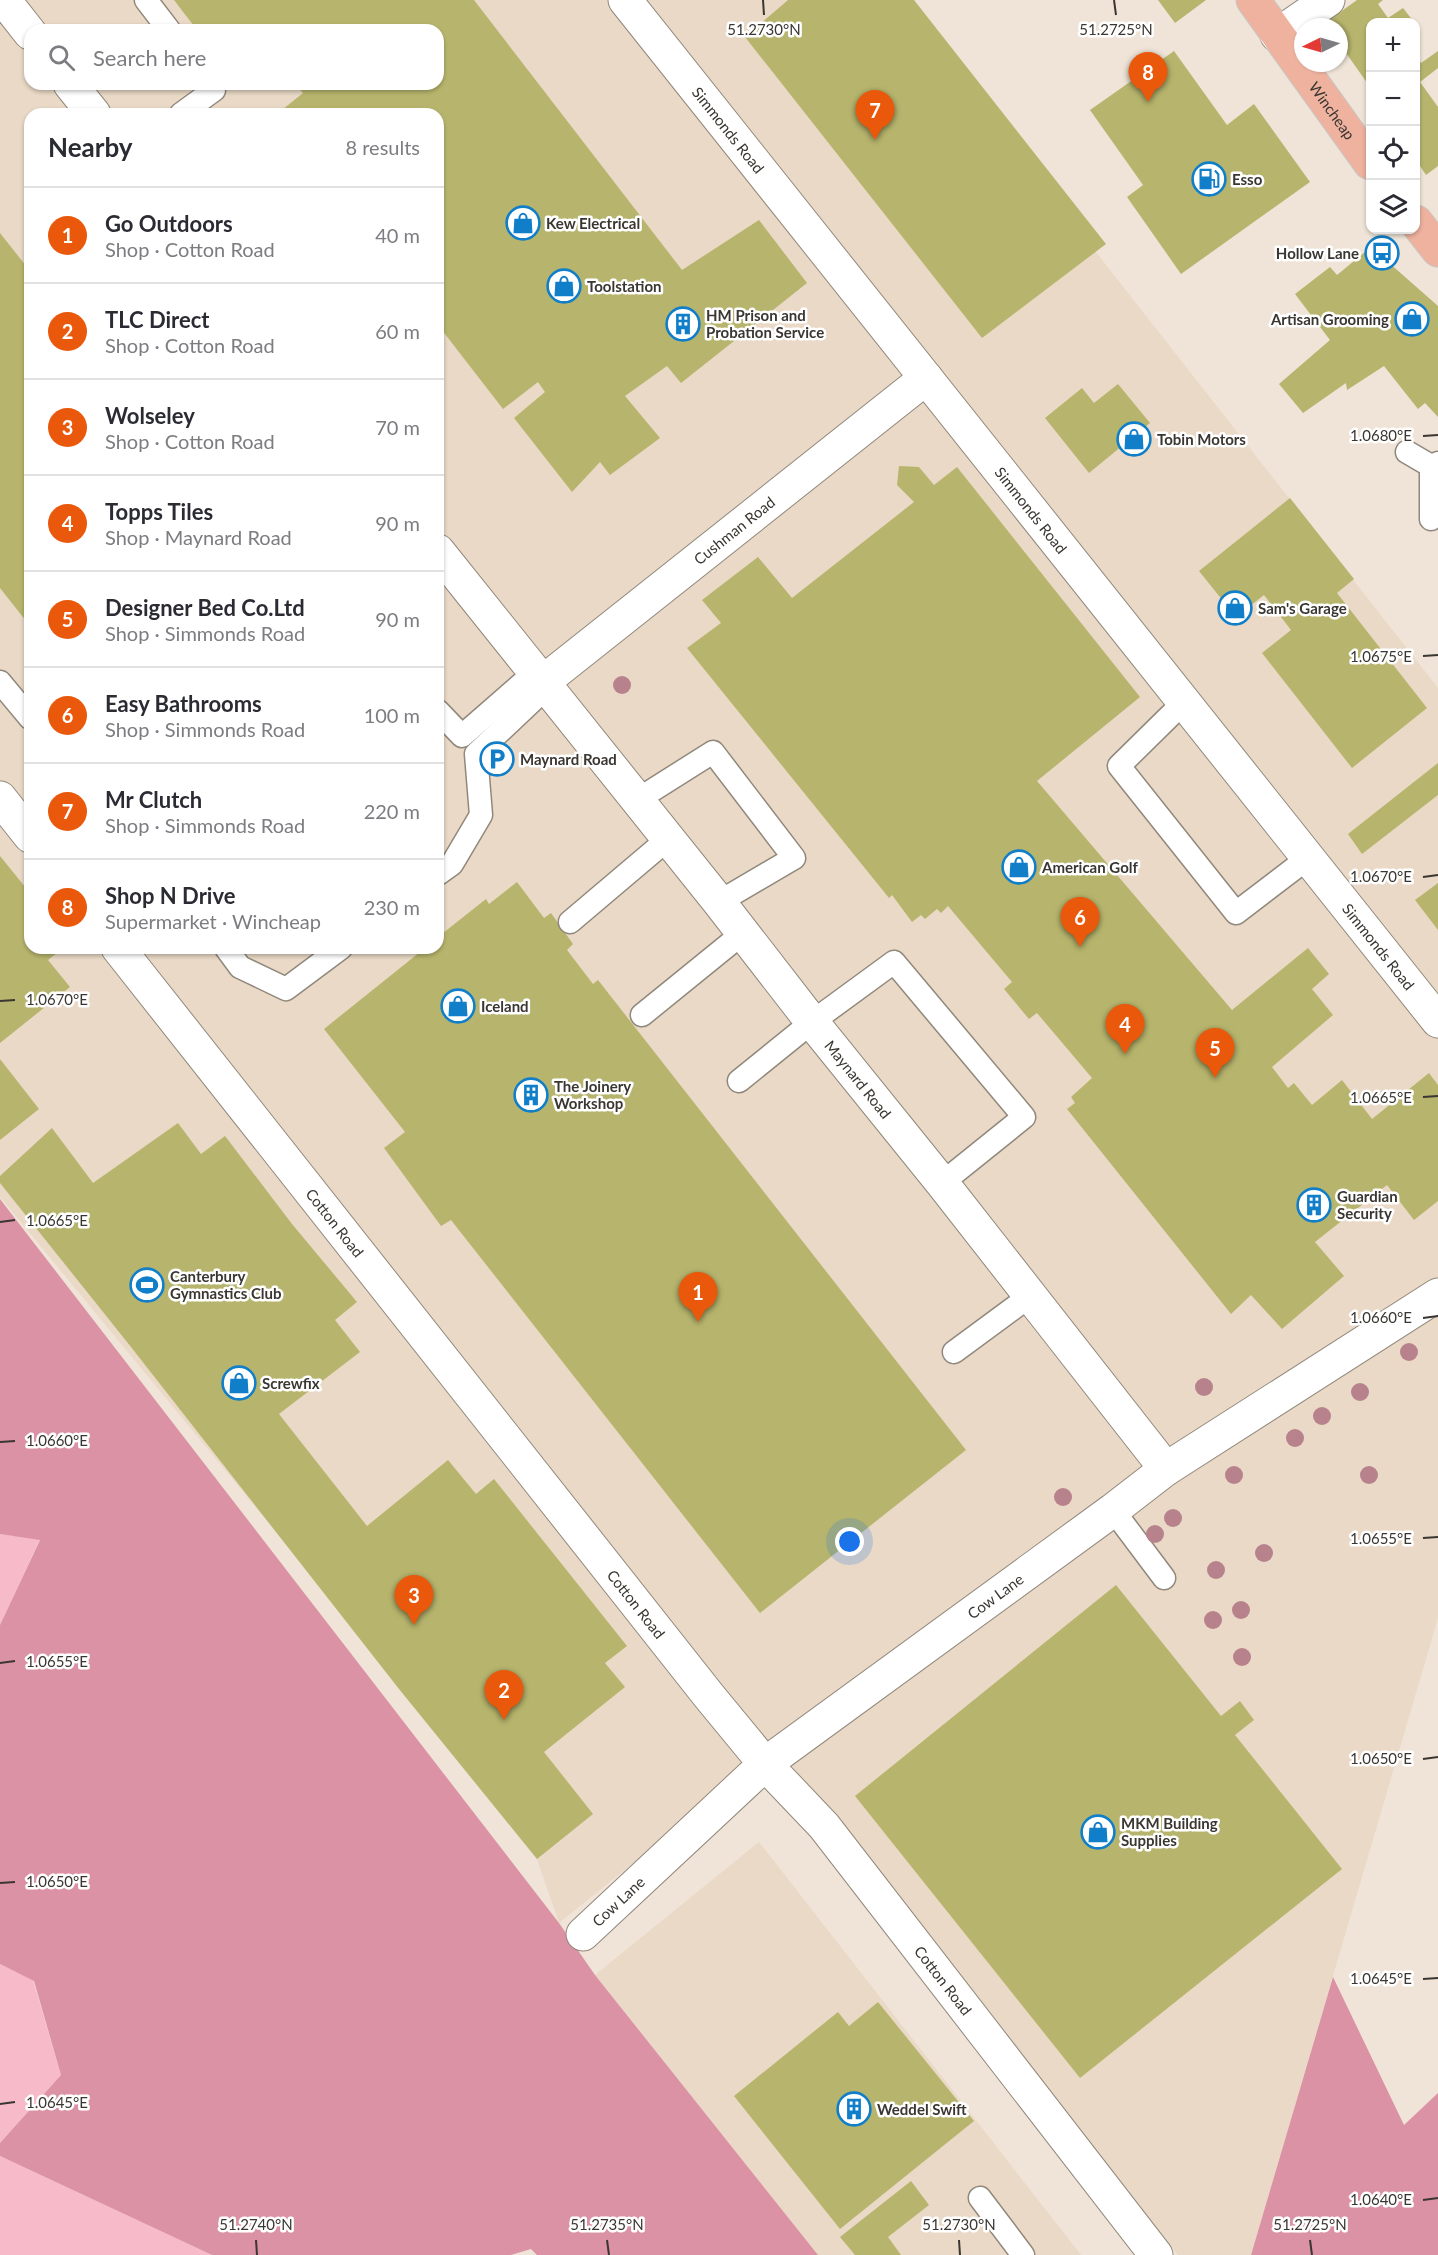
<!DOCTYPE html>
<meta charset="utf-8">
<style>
:root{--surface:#fff;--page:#f7f7f7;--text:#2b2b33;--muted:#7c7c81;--line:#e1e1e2;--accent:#ea580c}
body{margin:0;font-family:Lato,sans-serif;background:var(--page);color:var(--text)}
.controls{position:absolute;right:18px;top:18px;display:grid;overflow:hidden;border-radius:12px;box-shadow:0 2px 4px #0004}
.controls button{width:54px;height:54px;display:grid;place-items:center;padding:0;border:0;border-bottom:2px solid var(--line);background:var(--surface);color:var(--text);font:30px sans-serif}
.compass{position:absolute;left:1294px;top:18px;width:54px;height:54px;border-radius:50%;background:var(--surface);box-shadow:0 2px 4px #0004;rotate:265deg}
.you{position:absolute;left:850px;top:1542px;width:21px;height:21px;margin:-15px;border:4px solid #fff;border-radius:50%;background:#1a73e8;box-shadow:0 0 0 9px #1a73e833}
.badge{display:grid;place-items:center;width:39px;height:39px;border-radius:50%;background:var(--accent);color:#fff;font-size:20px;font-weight:700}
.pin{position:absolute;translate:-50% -50px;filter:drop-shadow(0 2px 3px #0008)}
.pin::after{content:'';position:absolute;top:32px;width:21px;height:18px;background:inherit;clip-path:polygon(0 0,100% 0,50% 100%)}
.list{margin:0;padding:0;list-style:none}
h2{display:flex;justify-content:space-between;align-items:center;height:78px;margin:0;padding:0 24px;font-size:26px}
h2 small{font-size:20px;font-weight:400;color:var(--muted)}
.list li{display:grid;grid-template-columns:39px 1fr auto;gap:18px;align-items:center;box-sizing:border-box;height:96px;padding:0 24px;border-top:2px solid var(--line)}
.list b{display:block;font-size:22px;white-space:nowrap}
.list p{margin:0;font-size:20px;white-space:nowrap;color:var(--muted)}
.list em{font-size:20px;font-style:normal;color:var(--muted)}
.icon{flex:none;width:33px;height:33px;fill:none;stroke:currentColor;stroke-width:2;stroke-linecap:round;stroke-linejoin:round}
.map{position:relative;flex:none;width:1438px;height:2255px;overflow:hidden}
.search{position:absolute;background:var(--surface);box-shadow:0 2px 4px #0004;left:24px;top:24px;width:420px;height:66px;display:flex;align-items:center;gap:15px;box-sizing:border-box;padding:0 21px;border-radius:18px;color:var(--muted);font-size:22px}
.panel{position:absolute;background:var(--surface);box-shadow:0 2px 4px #0004;left:24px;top:108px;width:420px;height:846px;border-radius:18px}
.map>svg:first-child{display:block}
</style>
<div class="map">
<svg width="1438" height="2255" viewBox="0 0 1438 2255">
<rect width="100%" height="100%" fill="#efe4d7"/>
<g fill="#e9d9c6" fill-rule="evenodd">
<path d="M 0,0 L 898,0 L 1438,688 L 1438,1618 L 1251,2255 L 1178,2255 L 767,1755 L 559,1923 L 537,1859 L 268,1522 L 0,1197 ZM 30,30 L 438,30 L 438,84 L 30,84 ZM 30,114 L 438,114 L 438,948 L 30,948 Z"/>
<path d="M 759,1842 L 1081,2255 L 818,2255 L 595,1975 Z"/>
</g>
<g fill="#f7bac9">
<path d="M 0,1534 L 40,1539 L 0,1625 Z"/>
<path d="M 0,1964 L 33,1980 L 61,2075 L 0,2143 Z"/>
<path d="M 0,2156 L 212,2255 L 0,2255 Z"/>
</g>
<g fill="#dc92a5">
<path d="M 0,1199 L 559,1923 L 595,1975 L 818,2255 L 537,2255 L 531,2249 L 511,2255 L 212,2255 L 0,2156 L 0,2143 L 61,2075 L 34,1981 L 0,1964 L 0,1625 L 40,1540 L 0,1534 Z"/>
<path d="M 1333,1977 L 1404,2125 L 1438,2093 L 1438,2255 L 1251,2255 Z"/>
</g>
<g fill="#b7b56d">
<path d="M 174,0 L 474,0 L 682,270 L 759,220 L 807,283 L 681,383 L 667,366 L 625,396 L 660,438 L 610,475 L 600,462 L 572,492 L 514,418 L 545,392 L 538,382 L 503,409 L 438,325 L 438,114 L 277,114 L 303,93 L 295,84 L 438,84 L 438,30 L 197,30 Z"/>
<path d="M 788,0 L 914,0 L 1106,244 L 982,338 L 745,37 Z"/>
<path d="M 1158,0 L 1206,0 L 1175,23 Z"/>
<path d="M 1357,0 L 1383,0 L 1378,4 L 1388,18 L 1403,8 L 1414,22 L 1370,22 L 1370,87 L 1339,43 L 1339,27 L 1328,27 L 1325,23 Z"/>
<path d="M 1174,51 L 1227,125 L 1254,104 L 1310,182 L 1181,274 L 1127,197 L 1143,185 L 1090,110 Z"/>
<path d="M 1438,51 L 1438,68 L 1420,82 L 1438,107 L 1438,166 L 1426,175 L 1416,160 L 1416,56 L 1421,63 Z"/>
<path d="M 0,233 L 30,271 L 30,626 L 0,588 Z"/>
<path d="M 1371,247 L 1438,306 L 1438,417 L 1425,403 L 1418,409 L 1384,366 L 1347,390 L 1346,383 L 1303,413 L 1279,384 L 1330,340 L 1295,294 L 1330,267 L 1337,275 Z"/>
<path d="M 1118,384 L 1150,423 L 1089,473 L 1045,418 L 1082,388 L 1094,403 Z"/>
<path d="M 899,466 L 919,467 L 934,485 L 957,467 L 1140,697 L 1037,781 L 1232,1010 L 1308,948 L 1329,974 L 1312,989 L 1333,1015 L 1272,1067 L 1288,1088 L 1294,1083 L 1312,1105 L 1342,1080 L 1372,1119 L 1429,1073 L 1438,1085 L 1438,1201 L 1414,1220 L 1387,1185 L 1315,1242 L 1344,1276 L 1282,1329 L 1251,1295 L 1231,1314 L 1067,1109 L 1075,1103 L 1071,1097 L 1092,1078 L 1037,1013 L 1029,1019 L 1004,989 L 1012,982 L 948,906 L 941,913 L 937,909 L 925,919 L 921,915 L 912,922 L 892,895 L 889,898 L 687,648 L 721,623 L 702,600 L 758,557 L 792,598 L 914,502 L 897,485 Z"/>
<path d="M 1290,498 L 1354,579 L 1337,593 L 1427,708 L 1352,768 L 1262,653 L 1291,630 L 1264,595 L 1236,617 L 1199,571 Z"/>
<path d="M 1438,763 L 1438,795 L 1362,854 L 1348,834 Z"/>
<path d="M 0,856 L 30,893 L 30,948 L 63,948 L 48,960 L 70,987 L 0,1043 Z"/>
<path d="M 517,882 L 544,918 L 551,913 L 573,944 L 567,950 L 593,984 L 598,980 L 966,1450 L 760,1613 L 451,1220 L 441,1226 L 384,1148 L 405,1132 L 324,1029 L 425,948 L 438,948 L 438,937 L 486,899 L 489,904 Z"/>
<path d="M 1438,883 L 1438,930 L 1415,900 Z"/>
<path d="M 0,1059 L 39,1109 L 0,1140 Z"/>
<path d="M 178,1123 L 201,1154 L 225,1136 L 292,1224 L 357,1302 L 335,1320 L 360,1352 L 279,1414 L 367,1526 L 448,1460 L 476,1494 L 494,1479 L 627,1646 L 605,1663 L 625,1687 L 544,1752 L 593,1814 L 537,1859 L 399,1689 L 131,1347 L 0,1183 L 0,1176 L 52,1128 L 93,1183 Z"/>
<path d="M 1116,1585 L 1221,1716 L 1240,1701 L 1254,1720 L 1235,1735 L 1342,1869 L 1080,2078 L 855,1796 Z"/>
<path d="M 878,2002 L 974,2121 L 840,2229 L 734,2096 L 838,2012 L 849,2026 Z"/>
<path d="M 911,2181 L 929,2205 L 888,2237 L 901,2255 L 855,2255 L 840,2237 Z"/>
</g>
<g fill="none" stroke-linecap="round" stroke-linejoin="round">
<defs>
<g id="service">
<path d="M 146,0 L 169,30"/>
<path d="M 181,114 L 214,90 L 209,84"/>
<path d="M 1407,452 L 1431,466 L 1438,463"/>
<path d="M 1431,466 L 1431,519"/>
<path d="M 0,682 L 30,718"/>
<path d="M 1184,702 L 1119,766 L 1236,913 L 1308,858"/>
<path d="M 438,711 L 462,736 L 534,673"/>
<path d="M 637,800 L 713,752 L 794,858 L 719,902"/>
<path d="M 438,874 L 452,864 L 481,815 L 476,754 L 547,687"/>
<path d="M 570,922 L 668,839"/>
<path d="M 226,948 L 240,967 L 286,989 L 341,948"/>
<path d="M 642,1015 L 743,933"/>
<path d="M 739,1081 L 812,1022 L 894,962 L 1024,1117 L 942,1183"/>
<path d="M 954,1352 L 1030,1296"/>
<path d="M 1113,1510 L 1164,1578"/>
<path d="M 980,2198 L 1023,2255"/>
</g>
<g id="minor">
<path d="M 4,0 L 30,33"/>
<path id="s1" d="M 625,0 L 1438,1021"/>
<path d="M 1277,35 L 1328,0"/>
<path d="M 70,84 L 94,114"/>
<path id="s2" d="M 438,551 L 719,902 L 812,1022 L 942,1183 L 1166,1469"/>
<path id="s3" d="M 543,682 L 926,378"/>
<path d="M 0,798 L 30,836"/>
<path id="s4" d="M 118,948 L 709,1696 L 765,1764 L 824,1826 L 1156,2255"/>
<path id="s5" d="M 583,1934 L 765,1764 L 1113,1510 L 1166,1469 L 1438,1295"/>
</g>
<g id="trunk">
<path id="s6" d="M 1253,0 L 1370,163"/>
<path d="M 1416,222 L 1438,250"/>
</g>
</defs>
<use href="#service" stroke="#91887c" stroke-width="25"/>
<use href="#minor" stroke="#91887c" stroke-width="35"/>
<use href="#trunk" stroke="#c8c7c5" stroke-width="35"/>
<use href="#service" stroke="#fff" stroke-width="22"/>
<use href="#minor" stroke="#fff" stroke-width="33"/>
<use href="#trunk" stroke="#eeb29f" stroke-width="33"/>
</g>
<g fill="#b8828d">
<circle cx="622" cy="685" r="9"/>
<circle cx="1409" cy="1352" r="9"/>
<circle cx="1204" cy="1387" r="9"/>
<circle cx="1360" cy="1392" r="9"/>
<circle cx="1322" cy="1416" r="9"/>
<circle cx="1295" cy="1438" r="9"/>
<circle cx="1234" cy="1475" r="9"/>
<circle cx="1369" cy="1475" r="9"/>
<circle cx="1063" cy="1497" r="9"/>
<circle cx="1173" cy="1518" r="9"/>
<circle cx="1155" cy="1534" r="9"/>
<circle cx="1264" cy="1553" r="9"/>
<circle cx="1216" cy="1570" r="9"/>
<circle cx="1241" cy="1610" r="9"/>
<circle cx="1213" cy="1620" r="9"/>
<circle cx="1242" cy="1657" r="9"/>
</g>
<path fill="none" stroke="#3a3631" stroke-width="2" d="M 763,0 L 764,15M 1114,0 L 1116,15M 1423,436 L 1438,435M 1423,656 L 1438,655M 1423,877 L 1438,875M 0,1001 L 15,1000M 1423,1097 L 1438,1096M 0,1222 L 15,1220M 1423,1318 L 1438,1316M 0,1442 L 15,1441M 1423,1538 L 1438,1537M 0,1663 L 15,1661M 1423,1759 L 1438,1757M 0,1883 L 15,1882M 1423,1979 L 1438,1978M 0,2104 L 15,2102M 1423,2200 L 1438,2198M 256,2240 L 257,2255M 607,2240 L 609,2255M 959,2240 L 960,2255M 1310,2240 L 1312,2255"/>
<defs>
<symbol id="fuel-ring" viewBox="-11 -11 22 22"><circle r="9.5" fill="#fff" stroke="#107ec8" stroke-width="1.5"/><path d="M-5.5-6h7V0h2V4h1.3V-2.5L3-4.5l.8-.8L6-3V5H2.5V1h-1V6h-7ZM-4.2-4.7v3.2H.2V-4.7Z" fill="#107ec8"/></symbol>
<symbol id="shop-ring" viewBox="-11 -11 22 22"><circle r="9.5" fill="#fff" stroke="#107ec8" stroke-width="1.5"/><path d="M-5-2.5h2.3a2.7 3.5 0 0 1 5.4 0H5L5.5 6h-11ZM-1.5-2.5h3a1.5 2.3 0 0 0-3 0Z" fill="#107ec8"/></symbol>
<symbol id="bus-ring" viewBox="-11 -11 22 22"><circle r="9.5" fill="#fff" stroke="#107ec8" stroke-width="1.5"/><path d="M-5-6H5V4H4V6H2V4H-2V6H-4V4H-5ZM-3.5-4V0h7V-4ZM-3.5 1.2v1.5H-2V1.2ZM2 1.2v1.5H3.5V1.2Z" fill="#107ec8"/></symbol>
<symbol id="building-ring" viewBox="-11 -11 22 22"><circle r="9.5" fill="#fff" stroke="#107ec8" stroke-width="1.5"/><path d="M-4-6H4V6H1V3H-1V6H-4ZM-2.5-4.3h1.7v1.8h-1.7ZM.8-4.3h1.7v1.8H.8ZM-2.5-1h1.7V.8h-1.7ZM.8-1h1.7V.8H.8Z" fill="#107ec8"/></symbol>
<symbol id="parking-ring" viewBox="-11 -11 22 22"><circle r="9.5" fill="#fff" stroke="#107ec8" stroke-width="1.5"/><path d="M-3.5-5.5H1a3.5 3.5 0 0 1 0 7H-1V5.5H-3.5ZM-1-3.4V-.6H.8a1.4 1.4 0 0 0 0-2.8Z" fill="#107ec8"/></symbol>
<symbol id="stadium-ring" viewBox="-11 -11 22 22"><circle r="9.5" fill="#fff" stroke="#107ec8" stroke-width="1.5"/><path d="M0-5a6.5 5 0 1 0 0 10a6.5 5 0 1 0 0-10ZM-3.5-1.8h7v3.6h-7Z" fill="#107ec8"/></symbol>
</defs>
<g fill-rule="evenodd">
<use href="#fuel-ring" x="1190" y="160" width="38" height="38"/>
<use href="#shop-ring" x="504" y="204" width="38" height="38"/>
<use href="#bus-ring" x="1363" y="234" width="38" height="38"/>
<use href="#shop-ring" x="545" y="267" width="38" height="38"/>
<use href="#shop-ring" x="1393" y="300" width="38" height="38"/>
<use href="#building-ring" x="664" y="305" width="38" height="38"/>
<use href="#shop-ring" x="1115" y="420" width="38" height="38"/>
<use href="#shop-ring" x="1216" y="589" width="38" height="38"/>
<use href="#parking-ring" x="478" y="740" width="38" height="38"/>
<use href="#shop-ring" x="1000" y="848" width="38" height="38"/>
<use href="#shop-ring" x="439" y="987" width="38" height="38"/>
<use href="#building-ring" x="512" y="1076" width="38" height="38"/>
<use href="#building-ring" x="1295" y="1186" width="38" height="38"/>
<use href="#stadium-ring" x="128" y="1266" width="38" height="38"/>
<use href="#shop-ring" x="220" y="1364" width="38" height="38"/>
<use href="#shop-ring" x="1079" y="1813" width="38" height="38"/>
<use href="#building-ring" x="835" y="2090" width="38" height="38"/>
</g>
<g text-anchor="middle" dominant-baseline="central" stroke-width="5" stroke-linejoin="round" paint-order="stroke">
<g font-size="15" fill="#3a3631" stroke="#fff">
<text stroke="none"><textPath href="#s6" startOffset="136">Wincheap</textPath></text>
<text stroke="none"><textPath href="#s1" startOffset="166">Simmonds Road</textPath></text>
<text stroke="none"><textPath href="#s1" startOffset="652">Simmonds Road</textPath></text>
<text stroke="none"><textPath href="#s3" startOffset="244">Cushman Road</textPath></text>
<text stroke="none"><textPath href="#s1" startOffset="1210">Simmonds Road</textPath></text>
<text stroke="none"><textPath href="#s2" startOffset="675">Maynard Road</textPath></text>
<text stroke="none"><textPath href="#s4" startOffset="350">Cotton Road</textPath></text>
<text stroke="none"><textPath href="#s5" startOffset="534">Cow Lane</textPath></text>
<text stroke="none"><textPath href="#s4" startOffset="836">Cotton Road</textPath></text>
<text stroke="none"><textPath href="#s5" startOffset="48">Cow Lane</textPath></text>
<text stroke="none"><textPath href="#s4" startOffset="1322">Cotton Road</textPath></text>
</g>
<g font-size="15" font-weight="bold" fill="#3a3631" stroke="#fff" text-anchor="start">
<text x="1232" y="179">Esso</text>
<text x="546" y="223">Kew Electrical</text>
<text x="1359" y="253" text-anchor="end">Hollow Lane</text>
<text x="587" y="286">Toolstation</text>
<text x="706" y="315">HM Prison and<tspan x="706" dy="17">Probation Service</tspan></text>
<text x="1389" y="319" text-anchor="end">Artisan Grooming</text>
<text x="1157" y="439">Tobin Motors</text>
<text x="1258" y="608">Sam's Garage</text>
<text x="520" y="759">Maynard Road</text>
<text x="1042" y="867">American Golf</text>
<text x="481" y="1006">Iceland</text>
<text x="554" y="1086">The Joinery<tspan x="554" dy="17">Workshop</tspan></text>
<text x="1337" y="1196">Guardian<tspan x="1337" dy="17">Security</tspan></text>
<text x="170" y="1276">Canterbury<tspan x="170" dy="17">Gymnastics Club</tspan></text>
<text x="262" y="1383">Screwfix</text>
<text x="1121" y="1823">MKM Building<tspan x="1121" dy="17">Supplies</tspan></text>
<text x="877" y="2109">Weddel Swift</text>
</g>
</g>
<g font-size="15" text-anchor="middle" fill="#3a3631" stroke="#fff" stroke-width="5" stroke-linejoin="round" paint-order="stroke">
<text x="764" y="35">51.2730°N</text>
<text x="1116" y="35">51.2725°N</text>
<text x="1381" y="441">1.0680°E</text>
<text x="1381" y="662">1.0675°E</text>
<text x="1381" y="882">1.0670°E</text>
<text x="57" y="1005">1.0670°E</text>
<text x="1381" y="1103">1.0665°E</text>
<text x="57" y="1226">1.0665°E</text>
<text x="1381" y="1323">1.0660°E</text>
<text x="57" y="1446">1.0660°E</text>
<text x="1381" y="1544">1.0655°E</text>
<text x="57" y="1667">1.0655°E</text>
<text x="1381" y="1764">1.0650°E</text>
<text x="57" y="1887">1.0650°E</text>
<text x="1381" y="1984">1.0645°E</text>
<text x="57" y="2108">1.0645°E</text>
<text x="1381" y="2205">1.0640°E</text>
<text x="256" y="2230">51.2740°N</text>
<text x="607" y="2230">51.2735°N</text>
<text x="959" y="2230">51.2730°N</text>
<text x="1310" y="2230">51.2725°N</text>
</g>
</svg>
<div class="controls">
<button>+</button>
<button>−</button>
<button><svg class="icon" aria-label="locate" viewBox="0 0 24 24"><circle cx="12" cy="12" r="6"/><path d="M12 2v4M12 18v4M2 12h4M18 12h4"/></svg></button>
<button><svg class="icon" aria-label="layers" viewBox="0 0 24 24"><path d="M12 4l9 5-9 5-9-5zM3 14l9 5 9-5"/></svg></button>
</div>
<svg class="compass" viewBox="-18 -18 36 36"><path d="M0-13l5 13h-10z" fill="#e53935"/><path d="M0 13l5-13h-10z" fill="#7c7c81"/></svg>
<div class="you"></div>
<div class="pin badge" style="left:698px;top:1322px">1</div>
<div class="pin badge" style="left:504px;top:1720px">2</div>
<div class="pin badge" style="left:414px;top:1625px">3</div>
<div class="pin badge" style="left:1125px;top:1054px">4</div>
<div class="pin badge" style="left:1215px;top:1078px">5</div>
<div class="pin badge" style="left:1080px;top:947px">6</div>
<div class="pin badge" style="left:875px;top:140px">7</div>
<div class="pin badge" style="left:1148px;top:102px">8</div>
<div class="search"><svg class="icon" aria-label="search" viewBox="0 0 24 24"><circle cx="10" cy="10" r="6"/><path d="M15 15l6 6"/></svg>Search here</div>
<section class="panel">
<h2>Nearby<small>8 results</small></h2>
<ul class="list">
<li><span class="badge">1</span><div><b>Go Outdoors</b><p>Shop · Cotton Road</p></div><em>40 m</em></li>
<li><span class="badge">2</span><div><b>TLC Direct</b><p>Shop · Cotton Road</p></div><em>60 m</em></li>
<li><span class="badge">3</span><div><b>Wolseley</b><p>Shop · Cotton Road</p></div><em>70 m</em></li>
<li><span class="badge">4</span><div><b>Topps Tiles</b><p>Shop · Maynard Road</p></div><em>90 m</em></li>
<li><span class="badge">5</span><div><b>Designer Bed Co.Ltd</b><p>Shop · Simmonds Road</p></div><em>90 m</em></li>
<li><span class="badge">6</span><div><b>Easy Bathrooms</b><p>Shop · Simmonds Road</p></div><em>100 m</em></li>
<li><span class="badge">7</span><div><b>Mr Clutch</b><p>Shop · Simmonds Road</p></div><em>220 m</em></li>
<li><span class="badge">8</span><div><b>Shop N Drive</b><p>Supermarket · Wincheap</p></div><em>230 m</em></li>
</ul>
</section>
</div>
